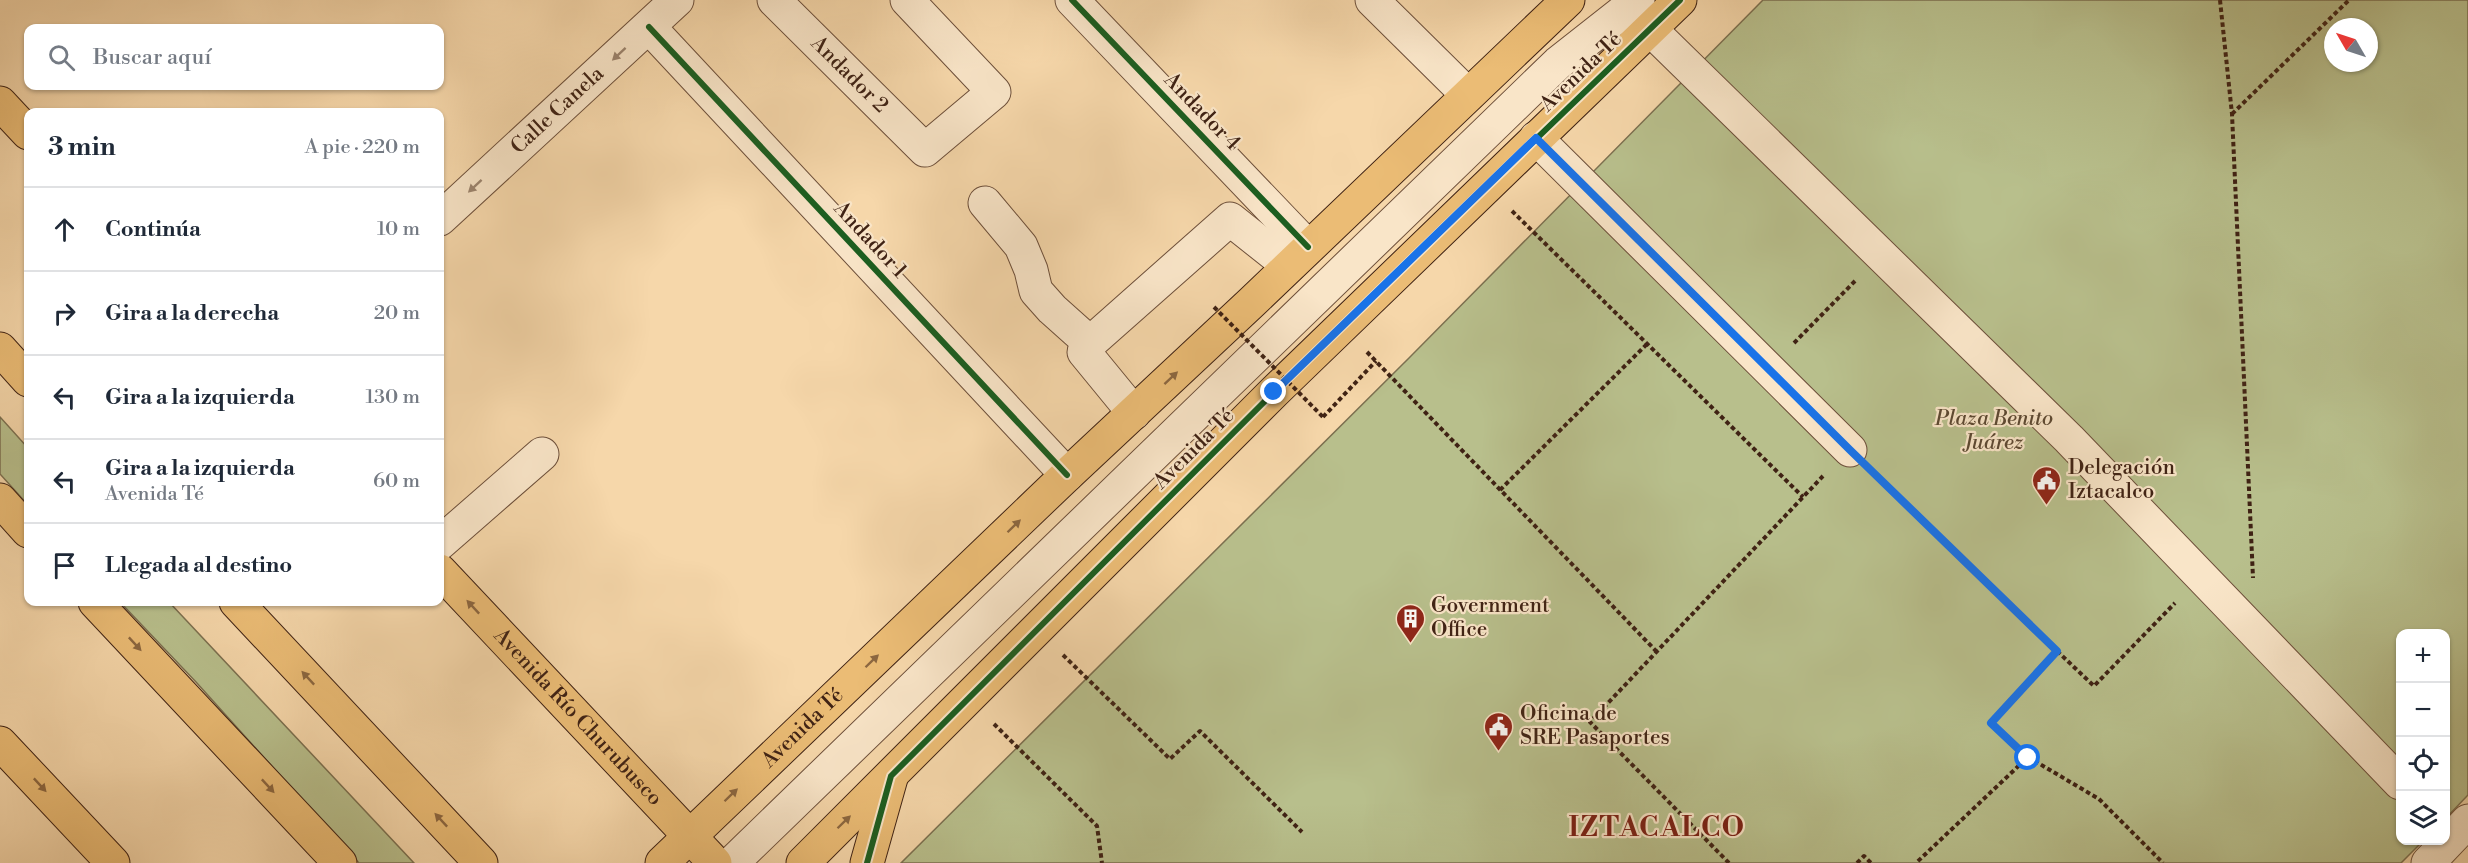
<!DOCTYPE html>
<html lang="es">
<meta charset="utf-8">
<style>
:root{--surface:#fff;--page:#f2f2f3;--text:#1f2937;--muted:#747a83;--line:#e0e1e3}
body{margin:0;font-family:"Libre Bodoni",serif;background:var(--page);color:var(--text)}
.controls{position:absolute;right:18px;bottom:18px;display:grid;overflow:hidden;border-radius:12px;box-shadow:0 2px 4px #0004}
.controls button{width:54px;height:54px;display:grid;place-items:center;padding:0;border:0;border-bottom:2px solid var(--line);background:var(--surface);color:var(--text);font:30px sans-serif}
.compass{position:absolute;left:2324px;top:18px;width:54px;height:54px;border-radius:50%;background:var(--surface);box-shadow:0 2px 4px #0004;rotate:309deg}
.stop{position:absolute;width:18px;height:18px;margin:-14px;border:4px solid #1a73e8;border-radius:50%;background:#fff}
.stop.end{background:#1a73e8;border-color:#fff;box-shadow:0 2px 6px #0008}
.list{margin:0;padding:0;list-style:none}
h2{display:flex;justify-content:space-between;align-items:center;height:78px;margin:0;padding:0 24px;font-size:26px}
h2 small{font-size:20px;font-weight:400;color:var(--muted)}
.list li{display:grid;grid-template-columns:39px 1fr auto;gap:18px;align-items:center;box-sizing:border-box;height:84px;padding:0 24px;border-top:2px solid var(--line)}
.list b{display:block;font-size:22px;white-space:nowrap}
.list p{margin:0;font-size:20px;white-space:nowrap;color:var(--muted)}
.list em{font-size:20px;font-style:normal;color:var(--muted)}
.icon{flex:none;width:33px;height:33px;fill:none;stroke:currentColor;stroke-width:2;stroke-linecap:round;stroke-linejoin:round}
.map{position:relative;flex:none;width:2468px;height:863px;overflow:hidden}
.search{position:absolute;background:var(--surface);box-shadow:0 2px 4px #0004;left:24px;top:24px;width:420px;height:66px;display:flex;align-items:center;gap:15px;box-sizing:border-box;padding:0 21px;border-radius:12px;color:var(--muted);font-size:22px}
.panel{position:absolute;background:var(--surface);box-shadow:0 2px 4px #0004;left:24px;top:108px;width:420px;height:498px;border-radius:12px}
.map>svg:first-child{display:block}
</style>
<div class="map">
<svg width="2468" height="863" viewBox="0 0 2468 863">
<rect width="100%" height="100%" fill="#f6d7aa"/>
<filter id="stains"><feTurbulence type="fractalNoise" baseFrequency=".00333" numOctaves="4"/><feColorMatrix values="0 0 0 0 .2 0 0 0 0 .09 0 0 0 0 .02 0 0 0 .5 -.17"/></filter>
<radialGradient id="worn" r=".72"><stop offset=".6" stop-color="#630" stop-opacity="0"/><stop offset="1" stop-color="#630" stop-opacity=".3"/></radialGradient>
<g fill="#b8bf8c" stroke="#7c7050" stroke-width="1.5" fill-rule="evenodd">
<path d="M 1763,0 L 2468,0 L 2468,795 L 2446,818 L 2446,634 L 2400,634 L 2400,840 L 2423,841 L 2401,863 L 901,863 L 1409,358 ZM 2333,27 L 2369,27 L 2369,63 L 2333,63 Z"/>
<path d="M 0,417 L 28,448 L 28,505 L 0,474 Z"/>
<path d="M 120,602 L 169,602 L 414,863 L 359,863 L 196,682 Z"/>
</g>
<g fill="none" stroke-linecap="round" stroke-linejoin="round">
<defs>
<g id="minor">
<path id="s1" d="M 774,0 L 925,150 L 994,92 L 907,0"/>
<path d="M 1072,0 L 1308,247"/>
<path d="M 1372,0 L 1468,95"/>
<path d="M 649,27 L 1067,475"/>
<path d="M 1650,29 L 2069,439 L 2400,783"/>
<path d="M 1536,138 L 1850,450"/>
<path d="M 985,203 L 1021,246 L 1031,270 L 1036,291 L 1052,309 L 1090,343"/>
<path id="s2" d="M 440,219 L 677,0"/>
<path d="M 1134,413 L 1084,352 L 1090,343 L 1230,219 L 1289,266"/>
<path d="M 440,543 L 542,454"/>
<path d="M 732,863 L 1558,63 L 1638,0"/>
<path d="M 2428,863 L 2468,821"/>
</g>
<g id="major">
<path d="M 0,103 L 28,133"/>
<path id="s3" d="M 440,571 L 715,863"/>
<path d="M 0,743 L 113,863"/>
<path id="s4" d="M 662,863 L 1067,475 L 1252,302 L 1568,0"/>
<path d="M 803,863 L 1274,392 L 1680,0"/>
<path d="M 867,863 L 891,778"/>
</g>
<g id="highway">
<path d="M 0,349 L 28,380"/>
<path d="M 0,500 L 28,531"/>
<path d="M 95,602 L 340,863"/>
<path d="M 236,602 L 481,863"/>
</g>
</defs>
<use href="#minor" stroke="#6d4f3a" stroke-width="35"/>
<use href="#major" stroke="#3f2214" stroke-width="35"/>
<use href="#highway" stroke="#3f2214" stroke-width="35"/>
<g stroke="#3f2214" stroke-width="4" stroke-dasharray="4.5 3" stroke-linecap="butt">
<path d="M 2220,0 L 2232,114 L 2253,578"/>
<path d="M 2232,114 L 2349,0"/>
<path d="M 1512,211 L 1803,497"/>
<path d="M 1794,343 L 1856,280"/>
<path d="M 1367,352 L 1657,652"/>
<path d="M 1323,417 L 1376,361"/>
<path d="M 1876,475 L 2057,651 L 1991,724 L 2028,757 L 1916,863"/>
<path d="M 1500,490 L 1647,344"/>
<path d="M 2057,651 L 2094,686 L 2175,603"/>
<path d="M 1063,655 L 1170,759 L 1200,731 L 1302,832"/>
<path d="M 994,724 L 1097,826 L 1102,863"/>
<path d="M 2028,757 L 2099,799 L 2163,863"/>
<path d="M 1729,863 L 1590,722 L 1823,476"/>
<path d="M 1857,863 L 1864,856 L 1871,863"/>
</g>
<use href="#minor" stroke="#f9e5c8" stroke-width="33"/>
<use href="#major" stroke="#ebbc75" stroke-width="33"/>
<use href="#highway" stroke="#ebbc75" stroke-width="33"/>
<path stroke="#3f2214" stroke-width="4" stroke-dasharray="4.5 3" stroke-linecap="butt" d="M 1214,307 L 1323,417"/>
<defs>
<g id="cycleway">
<path d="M 1072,0 L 1308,247"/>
<path d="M 649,27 L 1067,475"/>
<path d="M 867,863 L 891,776 L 1274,392 L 1680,0"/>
</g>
</defs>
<use href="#cycleway" stroke="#f9e5c8" stroke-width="10"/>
<use href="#cycleway" stroke="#1b5e20" stroke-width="6"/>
</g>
<defs><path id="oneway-solid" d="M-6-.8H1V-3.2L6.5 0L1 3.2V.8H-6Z" transform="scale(1.5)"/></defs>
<g fill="#9c846e">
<use href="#oneway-solid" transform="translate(619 54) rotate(137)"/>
<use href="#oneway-solid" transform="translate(475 186) rotate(137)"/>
</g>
<g fill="#8c6740">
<use href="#oneway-solid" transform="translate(1171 378) rotate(-43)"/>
<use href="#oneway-solid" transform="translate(1014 526) rotate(-44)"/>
<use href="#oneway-solid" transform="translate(473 607) rotate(-133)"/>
<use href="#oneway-solid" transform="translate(135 644) rotate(47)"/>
<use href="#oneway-solid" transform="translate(872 661) rotate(-44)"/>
<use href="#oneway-solid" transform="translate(308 678) rotate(-133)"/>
<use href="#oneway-solid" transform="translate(40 785) rotate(47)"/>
<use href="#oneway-solid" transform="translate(268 786) rotate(47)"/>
<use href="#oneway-solid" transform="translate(731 795) rotate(-44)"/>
<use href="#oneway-solid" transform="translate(441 820) rotate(-133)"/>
<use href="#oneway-solid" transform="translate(844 822) rotate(-44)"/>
</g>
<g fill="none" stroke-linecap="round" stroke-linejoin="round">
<path stroke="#1a73e8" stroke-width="8" d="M 1274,392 L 1536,138 L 1850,450 L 2057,651 L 1991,723 L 2028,758"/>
</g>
<defs>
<symbol id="civic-pin" viewBox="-11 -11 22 30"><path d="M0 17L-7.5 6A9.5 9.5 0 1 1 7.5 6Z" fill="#8f2418" stroke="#f9e5c8"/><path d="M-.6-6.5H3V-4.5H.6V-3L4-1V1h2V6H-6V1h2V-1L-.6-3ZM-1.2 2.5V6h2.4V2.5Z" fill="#fff"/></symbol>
<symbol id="building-pin" viewBox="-11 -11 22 30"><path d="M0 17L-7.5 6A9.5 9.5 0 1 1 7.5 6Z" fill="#8f2418" stroke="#f9e5c8"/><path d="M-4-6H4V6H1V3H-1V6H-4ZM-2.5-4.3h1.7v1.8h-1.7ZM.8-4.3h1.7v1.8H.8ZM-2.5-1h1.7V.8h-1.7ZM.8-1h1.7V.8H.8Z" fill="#fff"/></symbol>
</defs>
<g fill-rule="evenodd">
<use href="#civic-pin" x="2030" y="464" width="33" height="45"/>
<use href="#building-pin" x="1394" y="602" width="33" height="45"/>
<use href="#civic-pin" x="1482" y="710" width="33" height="45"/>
</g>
<g text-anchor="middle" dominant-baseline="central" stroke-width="4.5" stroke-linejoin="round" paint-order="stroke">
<g font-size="21" fill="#3f2214" stroke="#f9e5c8">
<text transform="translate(1581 72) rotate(-44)">Avenida Té</text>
<text stroke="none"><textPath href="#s1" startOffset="106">Andador 2</textPath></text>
<text stroke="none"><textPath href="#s2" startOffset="160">Calle Canela</textPath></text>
<text transform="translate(1202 112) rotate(46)">Andador 4</text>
<text transform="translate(870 240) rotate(47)">Andador 1</text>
<text transform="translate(1194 449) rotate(-45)">Avenida Té</text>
<text stroke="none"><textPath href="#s3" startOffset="201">Avenida Río Churubusco</textPath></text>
<text stroke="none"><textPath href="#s4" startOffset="195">Avenida Té</textPath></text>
</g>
<g font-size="21" font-style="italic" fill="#5d4932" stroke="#f9e5c8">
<text x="1994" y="419">Plaza Benito<tspan x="1994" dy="24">Juárez</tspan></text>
</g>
<g font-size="21" fill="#3f2214" stroke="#f9e5c8" text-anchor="start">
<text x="2068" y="468">Delegación<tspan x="2068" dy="24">Iztacalco</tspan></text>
<text x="1431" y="606">Government<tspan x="1431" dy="24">Office</tspan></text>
<text x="1520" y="714">Oficina de<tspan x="1520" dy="24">SRE Pasaportes</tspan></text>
</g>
<g font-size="27" font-weight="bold" letter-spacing="1.5" fill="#7a1f14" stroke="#f9e5c8">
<text x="1657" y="828">IZTACALCO</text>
</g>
</g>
<rect width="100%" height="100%" filter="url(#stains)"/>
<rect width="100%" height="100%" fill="url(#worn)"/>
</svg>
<div class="controls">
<button>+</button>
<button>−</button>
<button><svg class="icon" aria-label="locate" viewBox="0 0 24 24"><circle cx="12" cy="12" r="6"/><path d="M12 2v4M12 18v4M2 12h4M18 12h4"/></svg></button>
<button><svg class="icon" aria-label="layers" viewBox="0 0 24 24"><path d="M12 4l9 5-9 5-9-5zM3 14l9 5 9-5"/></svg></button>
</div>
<svg class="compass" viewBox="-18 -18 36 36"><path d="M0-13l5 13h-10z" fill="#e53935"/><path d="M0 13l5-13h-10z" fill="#747a83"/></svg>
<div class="stop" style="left:2028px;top:758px"></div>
<div class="stop end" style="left:1274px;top:392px"></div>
<div class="search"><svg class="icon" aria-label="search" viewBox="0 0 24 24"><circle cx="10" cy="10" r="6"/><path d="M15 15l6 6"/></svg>Buscar aquí</div>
<section class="panel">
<h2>3 min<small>A pie · 220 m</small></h2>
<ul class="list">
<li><svg class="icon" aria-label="ahead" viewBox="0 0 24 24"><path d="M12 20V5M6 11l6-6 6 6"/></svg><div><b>Continúa</b></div><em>10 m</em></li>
<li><svg class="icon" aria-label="right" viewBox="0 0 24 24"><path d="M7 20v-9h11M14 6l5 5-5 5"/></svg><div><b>Gira a la derecha</b></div><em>20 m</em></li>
<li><svg class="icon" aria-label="left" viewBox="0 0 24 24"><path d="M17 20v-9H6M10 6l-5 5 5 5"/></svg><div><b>Gira a la izquierda</b></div><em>130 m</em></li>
<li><svg class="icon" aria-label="left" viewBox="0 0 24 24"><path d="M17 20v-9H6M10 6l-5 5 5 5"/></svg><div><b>Gira a la izquierda</b><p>Avenida Té</p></div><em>60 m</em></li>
<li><svg class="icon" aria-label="arrive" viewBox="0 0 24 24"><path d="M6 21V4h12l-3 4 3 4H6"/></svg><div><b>Llegada al destino</b></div></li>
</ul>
</section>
</div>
